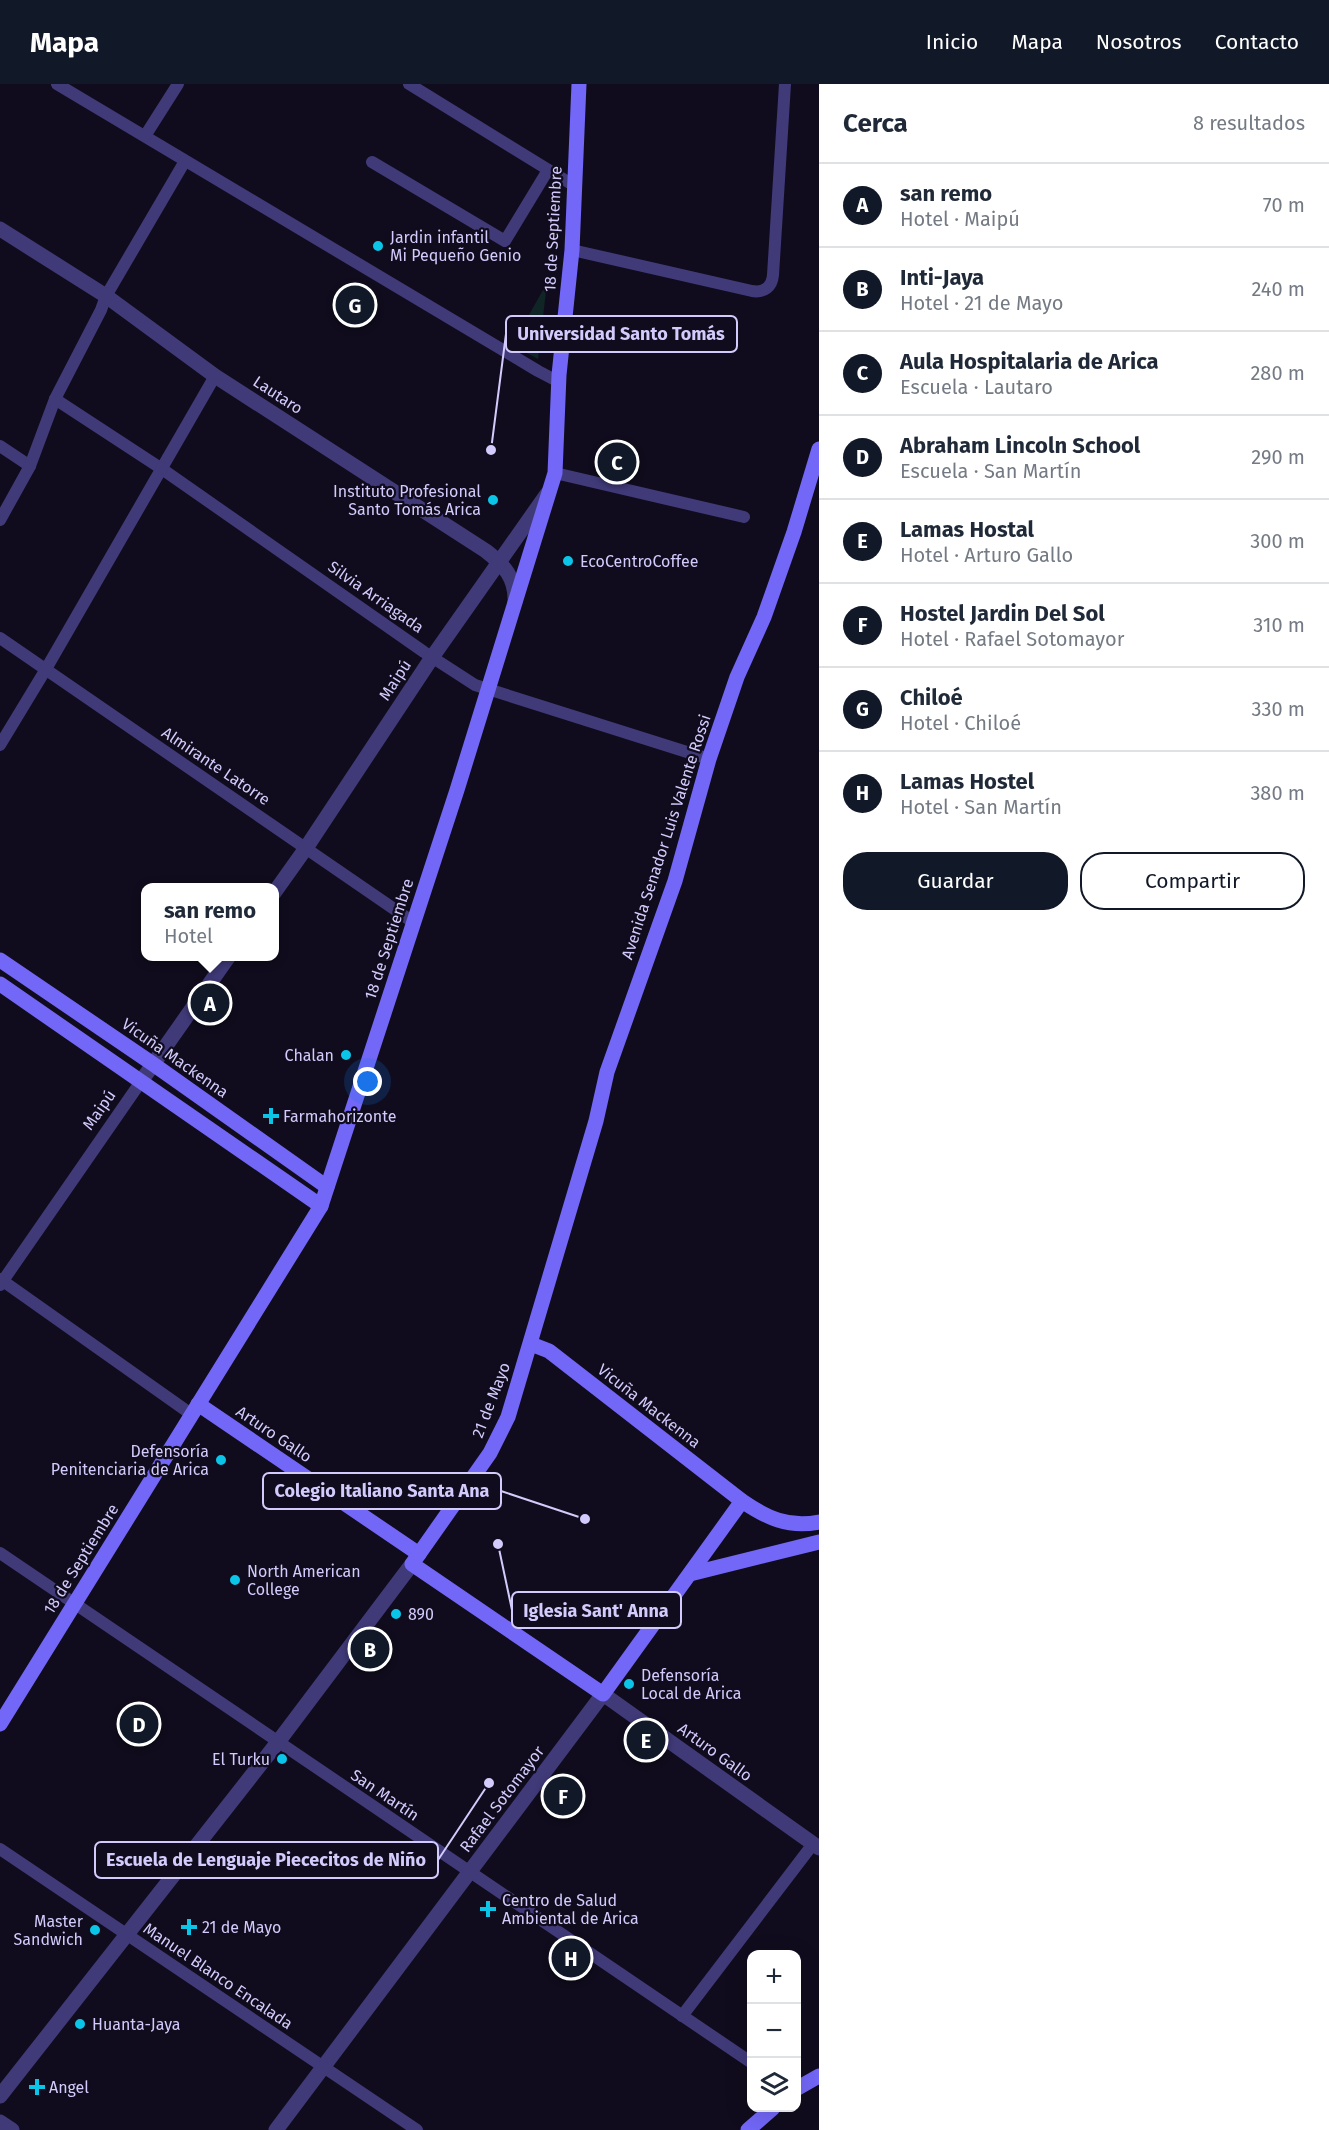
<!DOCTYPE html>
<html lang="es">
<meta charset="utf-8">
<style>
:root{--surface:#fff;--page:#f6f6f7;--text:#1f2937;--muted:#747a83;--line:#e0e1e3;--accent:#111827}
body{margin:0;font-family:"Fira Sans",sans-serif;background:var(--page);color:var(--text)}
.controls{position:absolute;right:18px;bottom:18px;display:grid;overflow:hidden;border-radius:12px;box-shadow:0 6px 24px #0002}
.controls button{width:54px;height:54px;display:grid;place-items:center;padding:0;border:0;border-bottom:2px solid var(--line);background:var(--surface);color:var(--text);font:30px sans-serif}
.you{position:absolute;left:368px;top:998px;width:21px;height:21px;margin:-15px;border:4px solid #fff;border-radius:50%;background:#1a73e8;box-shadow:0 0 0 9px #1a73e833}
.badge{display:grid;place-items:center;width:39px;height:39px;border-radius:50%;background:var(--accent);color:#fff;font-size:20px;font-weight:700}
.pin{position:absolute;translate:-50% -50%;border:3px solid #fff;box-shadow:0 2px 6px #0006}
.popup{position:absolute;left:141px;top:799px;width:138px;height:78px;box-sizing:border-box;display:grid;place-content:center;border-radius:12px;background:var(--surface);filter:drop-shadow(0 2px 4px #0005);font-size:20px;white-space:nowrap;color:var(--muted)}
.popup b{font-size:22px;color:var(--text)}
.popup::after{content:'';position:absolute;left:50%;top:100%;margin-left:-12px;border:12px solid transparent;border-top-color:var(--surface)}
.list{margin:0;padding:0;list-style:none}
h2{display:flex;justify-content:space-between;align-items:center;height:78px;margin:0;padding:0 24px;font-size:26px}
h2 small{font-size:20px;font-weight:400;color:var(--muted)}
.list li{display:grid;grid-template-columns:39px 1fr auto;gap:18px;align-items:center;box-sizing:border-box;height:84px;padding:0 24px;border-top:2px solid var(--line)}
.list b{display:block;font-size:22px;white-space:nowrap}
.list p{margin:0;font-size:20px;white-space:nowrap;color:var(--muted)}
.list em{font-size:20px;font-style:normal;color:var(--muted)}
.actions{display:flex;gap:12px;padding:18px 24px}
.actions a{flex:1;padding:14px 0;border:2px solid var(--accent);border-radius:24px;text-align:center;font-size:21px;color:var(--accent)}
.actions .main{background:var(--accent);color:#fff}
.icon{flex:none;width:33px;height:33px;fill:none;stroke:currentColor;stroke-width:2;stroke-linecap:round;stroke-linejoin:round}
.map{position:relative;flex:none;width:819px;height:2046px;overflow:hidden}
header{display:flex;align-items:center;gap:36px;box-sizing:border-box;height:84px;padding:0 30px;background:var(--accent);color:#fff}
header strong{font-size:28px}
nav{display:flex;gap:33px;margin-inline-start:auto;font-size:21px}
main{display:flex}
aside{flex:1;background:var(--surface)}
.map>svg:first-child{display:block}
</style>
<header>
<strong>Mapa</strong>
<nav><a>Inicio</a><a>Mapa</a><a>Nosotros</a><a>Contacto</a></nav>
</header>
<main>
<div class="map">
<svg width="819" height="2046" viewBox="0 0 819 2046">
<rect width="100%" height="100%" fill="#100c1d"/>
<path fill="#102626" d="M 543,206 L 546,207 L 538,275 L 512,261 Z"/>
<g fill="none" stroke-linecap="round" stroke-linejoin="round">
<g stroke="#403a79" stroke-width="12">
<path d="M 57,0 L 538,287 L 559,298"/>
<path d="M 409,0 L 573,101"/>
<path d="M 145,52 L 178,0"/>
<path d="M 372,78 L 505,157 L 548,86"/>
<path d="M 572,166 L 752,207 C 764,209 772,203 773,191 L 785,0"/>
<path d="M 55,315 L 162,385 L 424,568 L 475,601 L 709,675"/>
<path d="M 0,362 L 30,382"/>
<path d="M 555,389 L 744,433"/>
<path d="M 0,436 L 30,382 L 55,315 L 101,226 L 106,212 L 185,77"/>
<path d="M 0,554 L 413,838"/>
<path d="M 0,661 L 46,585 L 215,292"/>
<path d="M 0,1195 L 191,1330"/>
<path d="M 0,1201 L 142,996"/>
<path d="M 0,1469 L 752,1979"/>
<path d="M 0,1765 L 417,2046"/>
<path d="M 682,1932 L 813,1760"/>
</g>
<g stroke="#403a79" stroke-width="15">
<path d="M 0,145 L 106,212 L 215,292 L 486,467 C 504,481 516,494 515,518"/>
<path d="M 274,809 L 306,764 L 433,572 L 547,410"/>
<path d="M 142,996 L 229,872"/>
<path d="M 0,2012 L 278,1658 L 412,1480"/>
<path d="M 0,2038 L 12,2046"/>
<path d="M 276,2046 L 603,1610 L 819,1764"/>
</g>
<g stroke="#7267f7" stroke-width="15">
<path d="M 0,876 L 153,980 L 327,1103"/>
<path d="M 0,900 L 321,1122"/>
<path d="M 531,1260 L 549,1267 L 742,1417 C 767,1434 788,1444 819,1438"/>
<path d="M 198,1320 L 419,1470"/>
<path d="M 742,1417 L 603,1610 L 412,1480 L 490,1369 L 508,1333 L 596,1037 L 607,988 L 675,797 L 709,675 L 737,593 L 764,533 L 794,448 L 819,365"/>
<path d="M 690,1490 L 819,1458"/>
<path d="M 0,1640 L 321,1122 L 457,706 L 555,389 L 559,291 L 572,166 L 579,0"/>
<path d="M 796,2005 L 819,1992"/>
<path d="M 748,2046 L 773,2024"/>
</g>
</g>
<g fill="#0bc5e8" stroke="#100c1d" stroke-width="2">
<circle cx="378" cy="162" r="6"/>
<circle cx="493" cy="416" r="6"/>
<circle cx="568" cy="477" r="6"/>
<circle cx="346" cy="971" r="6"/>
<path d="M268 1023h6v6h6v6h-6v6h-6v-6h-6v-6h6z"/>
<circle cx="221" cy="1376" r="6"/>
<circle cx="235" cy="1496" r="6"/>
<circle cx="396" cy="1530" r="6"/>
<circle cx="629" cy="1600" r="6"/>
<circle cx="282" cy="1675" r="6"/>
<path d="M485 1816h6v6h6v6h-6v6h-6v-6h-6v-6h6z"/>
<path d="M186 1834h6v6h6v6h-6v6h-6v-6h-6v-6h6z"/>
<circle cx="95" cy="1846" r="6"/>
<circle cx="80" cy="1940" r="6"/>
<path d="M34 1994h6v6h6v6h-6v6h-6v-6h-6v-6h6z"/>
</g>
<g text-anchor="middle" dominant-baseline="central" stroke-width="4.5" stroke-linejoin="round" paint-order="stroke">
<g font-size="16" fill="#d3cbfc" stroke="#100c1d">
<text transform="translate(553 145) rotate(-87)">18 de Septiembre</text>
<text transform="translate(278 311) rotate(33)">Lautaro</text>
<text transform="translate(376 513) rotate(35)">Silvia Arriagada</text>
<text transform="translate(395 596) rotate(-57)">Maipú</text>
<text transform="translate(216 682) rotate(34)">Almirante Latorre</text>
<text transform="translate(666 753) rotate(-72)">Avenida Senador Luis Valente Rossi</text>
<text transform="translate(389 855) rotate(-72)">18 de Septiembre</text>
<text transform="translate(175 974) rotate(35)">Vicuña Mackenna</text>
<text transform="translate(99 1026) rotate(-55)">Maipú</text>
<text transform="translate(491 1316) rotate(-69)">21 de Mayo</text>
<text transform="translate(649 1322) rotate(38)">Vicuña Mackenna</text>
<text transform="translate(274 1350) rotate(34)">Arturo Gallo</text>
<text transform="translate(81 1475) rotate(-58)">18 de Septiembre</text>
<text transform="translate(715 1668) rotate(36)">Arturo Gallo</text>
<text transform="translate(385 1711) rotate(34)">San Martín</text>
<text transform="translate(502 1715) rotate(-53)">Rafael Sotomayor</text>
<text transform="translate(218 1892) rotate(34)">Manuel Blanco Encalada</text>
</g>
<g font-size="16" fill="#d3cbfc" stroke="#100c1d" text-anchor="start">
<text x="390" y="153">Jardin infantil<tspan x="390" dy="18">Mi Pequeño Genio</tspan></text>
<text x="481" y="407" text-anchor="end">Instituto Profesional<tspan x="481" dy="18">Santo Tomás Arica</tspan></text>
<text x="580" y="477">EcoCentroCoffee</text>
<text x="334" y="971" text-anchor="end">Chalan</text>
<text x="283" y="1032">Farmahorizonte</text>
<text x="209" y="1367" text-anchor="end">Defensoría<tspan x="209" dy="18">Penitenciaria de Arica</tspan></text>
<text x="247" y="1487">North American<tspan x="247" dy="18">College</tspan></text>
<text x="408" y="1530">890</text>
<text x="641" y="1591">Defensoría<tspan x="641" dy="18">Local de Arica</tspan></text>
<text x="270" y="1675" text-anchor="end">El Turku</text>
<text x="502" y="1816">Centro de Salud<tspan x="502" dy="18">Ambiental de Arica</tspan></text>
<text x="83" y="1837" text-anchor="end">Master<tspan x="83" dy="18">Sandwich</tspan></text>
<text x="202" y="1843">21 de Mayo</text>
<text x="92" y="1940">Huanta-Jaya</text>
<text x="49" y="2003">Angel</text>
</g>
</g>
<path fill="none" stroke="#d3cbfc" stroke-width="2" d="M491 366L506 250M585 1435L501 1407M498 1460L512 1526M489 1699L438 1776"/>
<g fill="#d3cbfc" stroke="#100c1d" stroke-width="2">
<circle cx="491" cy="366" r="6"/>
<circle cx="585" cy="1435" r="6"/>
<circle cx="498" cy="1460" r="6"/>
<circle cx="489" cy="1699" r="6"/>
</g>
<g fill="#100c1d" stroke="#d3cbfc" stroke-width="2">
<rect x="506" y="232" width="231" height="36" rx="6"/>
<rect x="263" y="1389" width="238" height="36" rx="6"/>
<rect x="512" y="1508" width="169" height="36" rx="6"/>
<rect x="95" y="1758" width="343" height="36" rx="6"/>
</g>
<g font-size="18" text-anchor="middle" font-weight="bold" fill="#d3cbfc">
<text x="621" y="256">Universidad Santo Tomás</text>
<text x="382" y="1413">Colegio Italiano Santa Ana</text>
<text x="596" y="1533">Iglesia Sant' Anna</text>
<text x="266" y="1782">Escuela de Lenguaje Piececitos de Niño</text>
</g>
</svg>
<div class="controls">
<button>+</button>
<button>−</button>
<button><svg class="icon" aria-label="layers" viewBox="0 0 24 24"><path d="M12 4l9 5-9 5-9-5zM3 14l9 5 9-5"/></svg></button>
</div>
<div class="you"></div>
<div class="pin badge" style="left:210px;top:919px">A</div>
<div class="popup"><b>san remo</b>Hotel</div>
<div class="pin badge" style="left:370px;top:1565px">B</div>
<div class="pin badge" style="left:617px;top:378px">C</div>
<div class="pin badge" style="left:139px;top:1640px">D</div>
<div class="pin badge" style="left:646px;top:1656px">E</div>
<div class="pin badge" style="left:563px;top:1712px">F</div>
<div class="pin badge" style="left:355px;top:221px">G</div>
<div class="pin badge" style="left:571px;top:1874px">H</div>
</div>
<aside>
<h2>Cerca<small>8 resultados</small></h2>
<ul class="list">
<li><span class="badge">A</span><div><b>san remo</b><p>Hotel · Maipú</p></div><em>70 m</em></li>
<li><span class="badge">B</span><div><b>Inti-Jaya</b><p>Hotel · 21 de Mayo</p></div><em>240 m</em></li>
<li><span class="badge">C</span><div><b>Aula Hospitalaria de Arica</b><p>Escuela · Lautaro</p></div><em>280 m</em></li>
<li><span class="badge">D</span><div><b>Abraham Lincoln School</b><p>Escuela · San Martín</p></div><em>290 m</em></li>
<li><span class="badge">E</span><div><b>Lamas Hostal</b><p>Hotel · Arturo Gallo</p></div><em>300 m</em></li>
<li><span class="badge">F</span><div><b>Hostel Jardin Del Sol</b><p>Hotel · Rafael Sotomayor</p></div><em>310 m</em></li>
<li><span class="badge">G</span><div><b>Chiloé</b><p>Hotel · Chiloé</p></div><em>330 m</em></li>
<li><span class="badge">H</span><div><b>Lamas Hostel</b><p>Hotel · San Martín</p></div><em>380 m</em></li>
</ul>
<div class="actions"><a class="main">Guardar</a><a>Compartir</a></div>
</aside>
</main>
